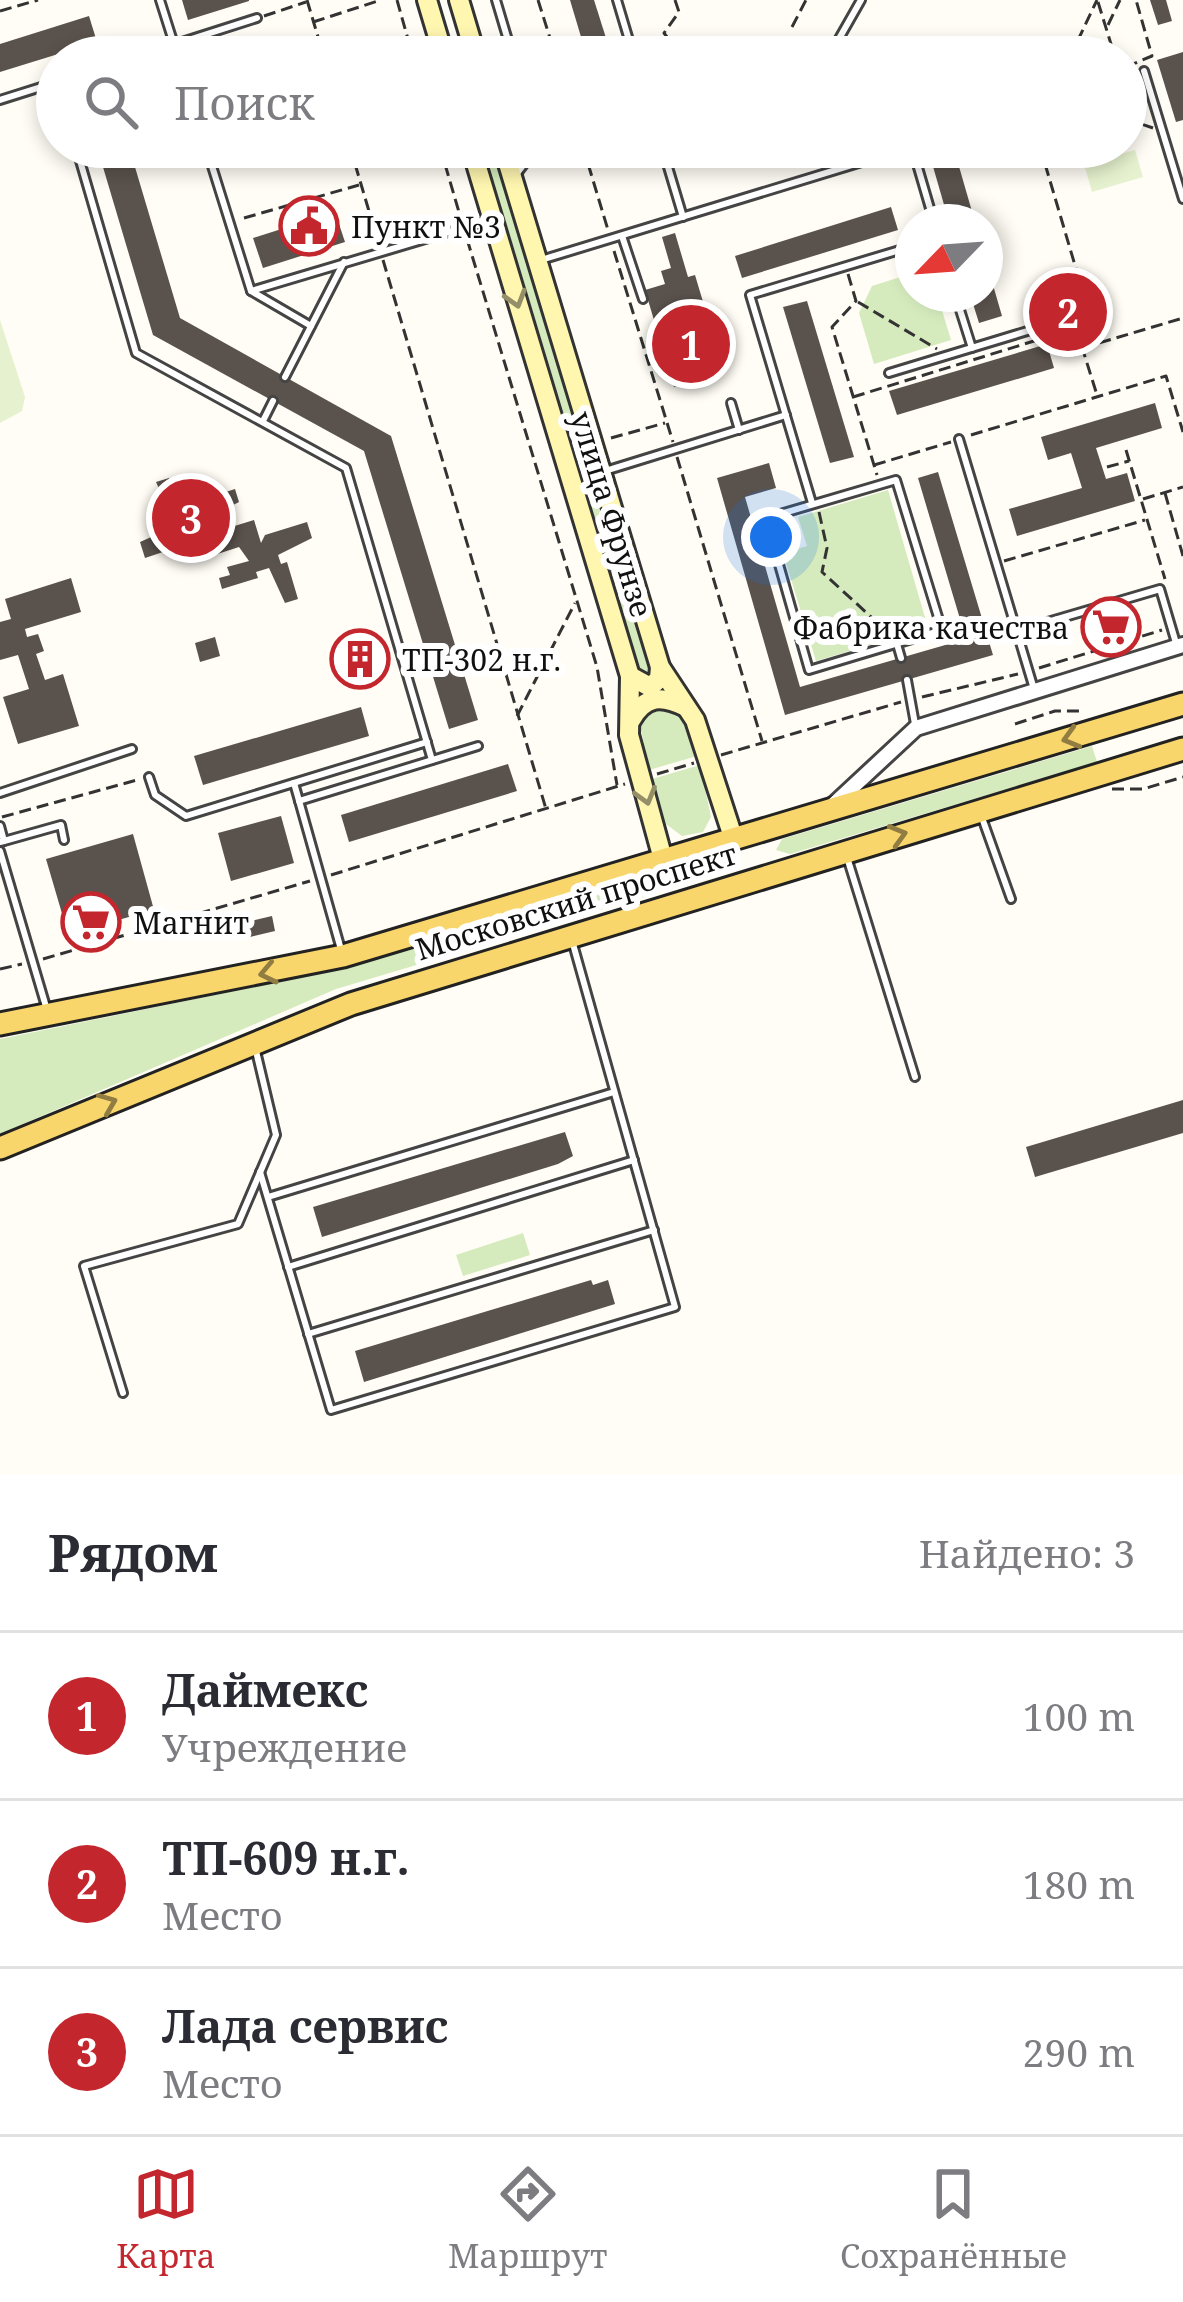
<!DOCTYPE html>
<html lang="ru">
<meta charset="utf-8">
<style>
:root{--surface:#fff;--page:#f2f2f3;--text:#2b2b33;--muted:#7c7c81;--line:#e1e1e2;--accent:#c4262e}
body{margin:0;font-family:"Noto Serif",serif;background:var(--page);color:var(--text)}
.compass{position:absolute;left:895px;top:204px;width:108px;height:108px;border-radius:50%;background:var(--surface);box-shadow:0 6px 18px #0003;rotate:245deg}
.you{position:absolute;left:771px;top:537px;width:42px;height:42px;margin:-30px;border:9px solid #fff;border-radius:50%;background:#1a73e8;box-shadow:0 0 0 18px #1a73e833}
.badge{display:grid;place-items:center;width:78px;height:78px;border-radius:50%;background:var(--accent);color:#fff;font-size:39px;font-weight:700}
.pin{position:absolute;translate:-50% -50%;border:6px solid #fff;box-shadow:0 3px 12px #0006}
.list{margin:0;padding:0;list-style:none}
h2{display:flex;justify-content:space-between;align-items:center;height:156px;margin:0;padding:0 48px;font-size:51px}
h2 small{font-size:39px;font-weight:400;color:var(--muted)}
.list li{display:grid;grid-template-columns:78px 1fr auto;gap:36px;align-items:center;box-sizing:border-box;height:168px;padding:0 48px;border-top:3px solid var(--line)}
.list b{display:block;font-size:45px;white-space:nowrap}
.list p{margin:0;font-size:39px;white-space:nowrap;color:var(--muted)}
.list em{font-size:39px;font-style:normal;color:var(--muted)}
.icon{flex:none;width:66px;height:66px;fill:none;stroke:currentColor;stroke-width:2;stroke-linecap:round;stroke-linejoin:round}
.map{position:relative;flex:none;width:1183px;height:1474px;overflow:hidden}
.search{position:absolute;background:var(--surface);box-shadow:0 6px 18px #0003;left:36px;right:36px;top:36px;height:132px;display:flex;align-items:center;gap:30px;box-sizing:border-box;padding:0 42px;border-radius:66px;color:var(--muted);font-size:45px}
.sheet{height:660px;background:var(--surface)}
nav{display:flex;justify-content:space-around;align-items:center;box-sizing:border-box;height:168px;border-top:3px solid var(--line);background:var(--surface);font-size:33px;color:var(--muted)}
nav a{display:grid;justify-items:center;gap:6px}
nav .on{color:var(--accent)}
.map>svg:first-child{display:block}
</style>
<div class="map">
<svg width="1183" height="1474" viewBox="0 0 1183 1474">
<rect width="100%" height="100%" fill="#fffdf5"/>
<g fill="#d5ebbd">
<path d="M 483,147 L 495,147 L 584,441 L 573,444 Z"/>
<path d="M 913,273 L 913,294 L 937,294 L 951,340 L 874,364 L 859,313 L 872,286 Z"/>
<path d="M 587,452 L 650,668 L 648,678 L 639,671 L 576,455 Z"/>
<path d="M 888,490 L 928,628 L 816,661 L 783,553 L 807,546 L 798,517 Z"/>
<path d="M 668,708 L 686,720 L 697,756 L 649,770 L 640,724 L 650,712 Z"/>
<path d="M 1092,746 L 1097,762 L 790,854 L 776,850 L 782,839 Z"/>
<path d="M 700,765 L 711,817 L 703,832 L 682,836 L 666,824 L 652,779 Z"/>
<path d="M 639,880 L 644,897 L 336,989 L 0,1134 L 0,1039 L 332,971 Z"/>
<path d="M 523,1233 L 530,1255 L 463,1276 L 456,1255 Z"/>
</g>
<g fill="#e6f2cf">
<path d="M 1135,150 L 1143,177 L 1092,192 L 1084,164 Z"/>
<path d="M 0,320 L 25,397 L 22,411 L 0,423 Z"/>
</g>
<g fill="#5a524d">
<path d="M 182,0 L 249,0 L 249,1 L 188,20 Z"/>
<path d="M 570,0 L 594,0 L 612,57 L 587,57 Z"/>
<path d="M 1150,0 L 1166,0 L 1172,21 L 1158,25 Z"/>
<path d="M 89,16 L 97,42 L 0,72 L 0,44 Z"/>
<path d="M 1183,52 L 1183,120 L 1176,122 L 1157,60 Z"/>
<path d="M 97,147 L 129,147 L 180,318 L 391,436 L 478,720 L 449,729 L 364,451 L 153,335 Z"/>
<path d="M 956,156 L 975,222 L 949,222 L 932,163 Z"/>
<path d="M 891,207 L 898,230 L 742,278 L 735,256 Z"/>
<path d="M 335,212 L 345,242 L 263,268 L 253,238 Z"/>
<path d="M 675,233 L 688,277 L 695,275 L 724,372 L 674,387 L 645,290 L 665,284 L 661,271 L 671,268 L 662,237 Z"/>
<path d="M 986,261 L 1002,316 L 979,323 L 970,294 L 985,294 Z"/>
<path d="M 807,301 L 854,457 L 830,463 L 783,307 Z"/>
<path d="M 1047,344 L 1054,368 L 897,415 L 889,391 Z"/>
<path d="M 1155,403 L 1162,428 L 1096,448 L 1106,479 L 1127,473 L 1135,501 L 1017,536 L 1009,509 L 1082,488 L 1071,453 L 1048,460 L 1041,437 Z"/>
<path d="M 769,463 L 776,488 L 745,497 L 800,687 L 966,639 L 918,478 L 938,472 L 993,655 L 785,715 L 717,478 Z"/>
<path d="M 169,478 L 187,513 L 197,509 L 195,502 L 235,489 L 239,502 L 204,520 L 215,532 L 254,520 L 261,543 L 265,535 L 307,522 L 312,538 L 278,555 L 281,564 L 287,562 L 298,599 L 285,603 L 269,568 L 256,572 L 258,578 L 222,589 L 219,578 L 230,575 L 227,567 L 249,561 L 239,547 L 199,560 L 192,537 L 185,539 L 187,544 L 145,558 L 140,542 L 176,526 L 156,482 Z"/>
<path d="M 71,578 L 81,612 L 25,629 L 27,637 L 38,634 L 44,651 L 36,654 L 45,680 L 63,674 L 79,726 L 18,744 L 3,697 L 29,689 L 18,655 L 0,660 L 0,622 L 11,619 L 5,599 Z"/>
<path d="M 1130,614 L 1133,626 L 1093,639 L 1089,628 Z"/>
<path d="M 215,637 L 220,656 L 200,662 L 195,643 Z"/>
<path d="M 361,707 L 369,736 L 203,785 L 194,756 Z"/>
<path d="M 508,764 L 517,791 L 349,842 L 341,815 Z"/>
<path d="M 281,816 L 294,863 L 231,881 L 218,833 Z"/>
<path d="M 133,834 L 154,910 L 68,934 L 46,859 Z"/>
<path d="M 272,916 L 275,931 L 250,937 L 246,922 Z"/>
<path d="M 1183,1100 L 1183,1133 L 1035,1177 L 1026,1147 Z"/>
<path d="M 565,1132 L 573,1156 L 558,1164 L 322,1237 L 313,1207 Z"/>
<path d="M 591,1280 L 593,1285 L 608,1280 L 615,1304 L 364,1382 L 355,1351 Z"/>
</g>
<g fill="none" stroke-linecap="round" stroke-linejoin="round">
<defs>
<g id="lane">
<path d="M 160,0 L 178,57"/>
<path d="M 496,0 L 513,57"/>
<path d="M 617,0 L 634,57"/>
<path d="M 135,57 L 257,18"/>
<path d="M 840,57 L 836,44 L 861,0"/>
<path d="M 1144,71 L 1183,199"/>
<path d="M 0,100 L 57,82"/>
<path d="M 76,147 L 136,353 L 346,468 L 432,760"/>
<path d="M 206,147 L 251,291 L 311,326"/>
<path d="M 662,147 L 683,217"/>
<path d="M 867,147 L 871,159"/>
<path d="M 912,147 L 934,222"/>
<path d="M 211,162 L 265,147"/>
<path d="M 515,176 L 537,147"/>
<path d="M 622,236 L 643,299"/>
<path d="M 541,260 L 911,147"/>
<path d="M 251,291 L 489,220"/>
<path d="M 955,294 L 972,348"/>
<path d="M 889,373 L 1034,329"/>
<path d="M 285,377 L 344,262"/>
<path d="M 731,403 L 739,430"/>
<path d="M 264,419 L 273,401"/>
<path d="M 959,439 L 1034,689"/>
<path d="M 605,471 L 786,415"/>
<path d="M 812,503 L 750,295 L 913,246"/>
<path d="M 770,517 L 896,480 L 942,630 L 809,670 L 774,547"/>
<path d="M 1017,631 L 1160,589 L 1176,643"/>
<path d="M 897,644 L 901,658"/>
<path d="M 907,680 L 915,724"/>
<path d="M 149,777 L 155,795 L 186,816 L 427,742"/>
<path d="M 294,783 L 342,953"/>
<path d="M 0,793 L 132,749"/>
<path d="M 299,801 L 478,746"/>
<path d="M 981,815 L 1011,899"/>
<path d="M 0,826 L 4,841 L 0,842"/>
<path d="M 4,841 L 61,825 L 64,840"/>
<path d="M 0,851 L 47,1010"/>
<path d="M 846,854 L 915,1077"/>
<path d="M 260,1172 L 331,1410 L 675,1307 L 573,944"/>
<path d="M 268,1197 L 614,1092"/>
<path d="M 288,1267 L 634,1160"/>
<path d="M 308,1334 L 654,1230"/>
<path d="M 123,1393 L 84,1266 L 238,1224 L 276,1135 L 255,1047"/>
</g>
<path id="street" d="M 830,808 L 916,728 L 1183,645"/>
<g id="secondary">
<path d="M 427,0 L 444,57"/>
<path d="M 459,0 L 476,57"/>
<path d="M 471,147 L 630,676 L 629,735 L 663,859"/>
<path d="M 503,147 L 660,667 L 695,720 L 733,837"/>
<path d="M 630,676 L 650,687 L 659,679 L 660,667"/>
<path d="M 631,720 C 645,695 662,695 686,707"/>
</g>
<g id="primary">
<path d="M 0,1024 L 343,956 L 1183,704"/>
<path d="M 0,1148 L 351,1004 L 1183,749"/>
</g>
</defs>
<use href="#lane" stroke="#444" stroke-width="12"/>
<use href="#street" stroke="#444" stroke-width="20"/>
<use href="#secondary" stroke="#333" stroke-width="24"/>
<use href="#primary" stroke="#222" stroke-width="27"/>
<g stroke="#333" stroke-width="3" stroke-dasharray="12 6" stroke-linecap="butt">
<path d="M 307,0 L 324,57"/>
<path d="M 397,0 L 413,57"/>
<path d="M 538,0 L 556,57"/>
<path d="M 675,0 L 679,12 L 664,33 L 682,57"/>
<path d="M 1098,2 L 1115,57"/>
<path d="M 0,11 L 38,0"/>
<path d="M 264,16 L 306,2"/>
<path d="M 313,22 L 381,0"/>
<path d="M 1108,25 L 1120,0"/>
<path d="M 792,27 L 806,0"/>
<path d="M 1070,57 L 1097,0"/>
<path d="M 1126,67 L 1152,56 L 1136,0"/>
<path d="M 1126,119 L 1153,128"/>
<path d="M 350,147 L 379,245"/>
<path d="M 440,147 L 461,219"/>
<path d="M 583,147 L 608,230"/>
<path d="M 1040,147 L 1098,343"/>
<path d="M 926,160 L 970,147"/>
<path d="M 244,218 L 359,185"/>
<path d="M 467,239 L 597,667 L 617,785"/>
<path d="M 614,251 L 673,442"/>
<path d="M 383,260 L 546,809"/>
<path d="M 848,274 L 856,301 L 832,327 L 877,475"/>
<path d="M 858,302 L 937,349"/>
<path d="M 1082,348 L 1183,318"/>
<path d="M 853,397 L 1076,328 L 1097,395"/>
<path d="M 971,435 L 1166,376 L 1183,432"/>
<path d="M 611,438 L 665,423"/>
<path d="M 1126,450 L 1165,579"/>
<path d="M 677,457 L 762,741"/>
<path d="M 874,465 L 951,442"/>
<path d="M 1107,467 L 1129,461"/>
<path d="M 1165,493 L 1183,556"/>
<path d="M 1143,499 L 1183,487"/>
<path d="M 819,512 L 827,548 L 822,572 L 893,637"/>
<path d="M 1004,561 L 1145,520"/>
<path d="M 1039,668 L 1162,630"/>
<path d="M 922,697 L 1018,674"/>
<path d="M 517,716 L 575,603"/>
<path d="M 1015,724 L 1055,711 L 1083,711"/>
<path d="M 721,755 L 901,702"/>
<path d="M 657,774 L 694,763"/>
<path d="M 1112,789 L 1143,789 L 1183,777"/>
<path d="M 2,817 L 137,780"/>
<path d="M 331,875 L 625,784"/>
<path d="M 43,959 L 310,881"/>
<path d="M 0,969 L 22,964"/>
</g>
<use href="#lane" stroke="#fff" stroke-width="6"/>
<use href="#street" stroke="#fff" stroke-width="14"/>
<use href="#secondary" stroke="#fff6b0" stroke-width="18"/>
<use href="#primary" stroke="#f9d66b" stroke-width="21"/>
</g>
<defs><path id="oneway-chevron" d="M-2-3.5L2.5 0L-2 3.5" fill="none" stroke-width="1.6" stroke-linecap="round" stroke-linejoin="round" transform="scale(3)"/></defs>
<g stroke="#948f68">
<use href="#oneway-chevron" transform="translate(516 299) rotate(73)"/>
<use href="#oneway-chevron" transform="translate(646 796) rotate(74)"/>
</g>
<g stroke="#917d42">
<use href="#oneway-chevron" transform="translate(1071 738) rotate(164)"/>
<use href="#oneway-chevron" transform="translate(898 835) rotate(-16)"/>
<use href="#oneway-chevron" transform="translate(268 973) rotate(168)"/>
<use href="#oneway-chevron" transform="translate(108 1103) rotate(-22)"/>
</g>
<defs>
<symbol id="civic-ring" viewBox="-11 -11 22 22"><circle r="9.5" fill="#fff" stroke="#c4262e" stroke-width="1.5"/><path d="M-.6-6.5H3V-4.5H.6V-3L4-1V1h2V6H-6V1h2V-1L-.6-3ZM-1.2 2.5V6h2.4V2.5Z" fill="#c4262e"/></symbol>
<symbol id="supermarket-ring" viewBox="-11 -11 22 22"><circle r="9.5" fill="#fff" stroke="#c4262e" stroke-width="1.5"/><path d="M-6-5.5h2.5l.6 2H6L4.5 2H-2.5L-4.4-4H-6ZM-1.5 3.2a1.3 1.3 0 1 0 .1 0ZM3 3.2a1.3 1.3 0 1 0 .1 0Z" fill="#c4262e"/></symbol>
<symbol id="building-ring" viewBox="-11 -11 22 22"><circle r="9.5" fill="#fff" stroke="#c4262e" stroke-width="1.5"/><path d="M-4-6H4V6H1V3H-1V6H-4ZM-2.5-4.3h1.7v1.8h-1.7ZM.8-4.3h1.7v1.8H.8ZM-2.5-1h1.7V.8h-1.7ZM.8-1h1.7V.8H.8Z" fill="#c4262e"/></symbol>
</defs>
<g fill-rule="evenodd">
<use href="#civic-ring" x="276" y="193" width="66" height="66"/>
<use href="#supermarket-ring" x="1078" y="594" width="66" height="66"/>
<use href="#building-ring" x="327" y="626" width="66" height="66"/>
<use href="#supermarket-ring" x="58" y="889" width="66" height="66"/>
</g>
<g text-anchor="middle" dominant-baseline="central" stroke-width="12" stroke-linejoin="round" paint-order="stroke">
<g font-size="30" fill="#111" stroke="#fff" text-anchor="start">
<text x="351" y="226">Пункт №3</text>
<text x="1069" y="627" text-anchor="end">Фабрика качества</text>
<text x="402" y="659">ТП-302 н.г.</text>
<text x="133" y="922">Магнит</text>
</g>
<g font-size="30" fill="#111" stroke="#fff">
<text transform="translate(612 514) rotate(73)">улица Фрунзе</text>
<text transform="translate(576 901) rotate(-17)">Московский проспект</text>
</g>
</g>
</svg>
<svg class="compass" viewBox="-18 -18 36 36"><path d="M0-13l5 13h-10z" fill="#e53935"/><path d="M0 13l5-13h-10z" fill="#7c7c81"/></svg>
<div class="you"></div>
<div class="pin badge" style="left:691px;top:344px">1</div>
<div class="pin badge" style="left:1068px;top:312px">2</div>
<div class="pin badge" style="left:191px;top:518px">3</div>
<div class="search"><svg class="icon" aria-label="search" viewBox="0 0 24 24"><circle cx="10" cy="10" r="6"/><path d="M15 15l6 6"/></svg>Поиск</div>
</div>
<section class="sheet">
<h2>Рядом<small>Найдено: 3</small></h2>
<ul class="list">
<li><span class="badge">1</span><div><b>Даймекс</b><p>Учреждение</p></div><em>100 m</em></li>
<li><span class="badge">2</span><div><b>ТП-609 н.г.</b><p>Место</p></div><em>180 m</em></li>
<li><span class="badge">3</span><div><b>Лада сервис</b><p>Место</p></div><em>290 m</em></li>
</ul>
</section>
<nav>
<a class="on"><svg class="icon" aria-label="map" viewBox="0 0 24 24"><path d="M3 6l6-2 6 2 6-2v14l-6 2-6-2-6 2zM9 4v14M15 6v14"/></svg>Карта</a>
<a><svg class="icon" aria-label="directions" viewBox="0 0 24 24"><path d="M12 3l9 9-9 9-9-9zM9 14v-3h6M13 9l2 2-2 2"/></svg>Маршрут</a>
<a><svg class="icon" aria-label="saved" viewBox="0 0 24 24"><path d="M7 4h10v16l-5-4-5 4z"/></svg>Сохранённые</a>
</nav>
